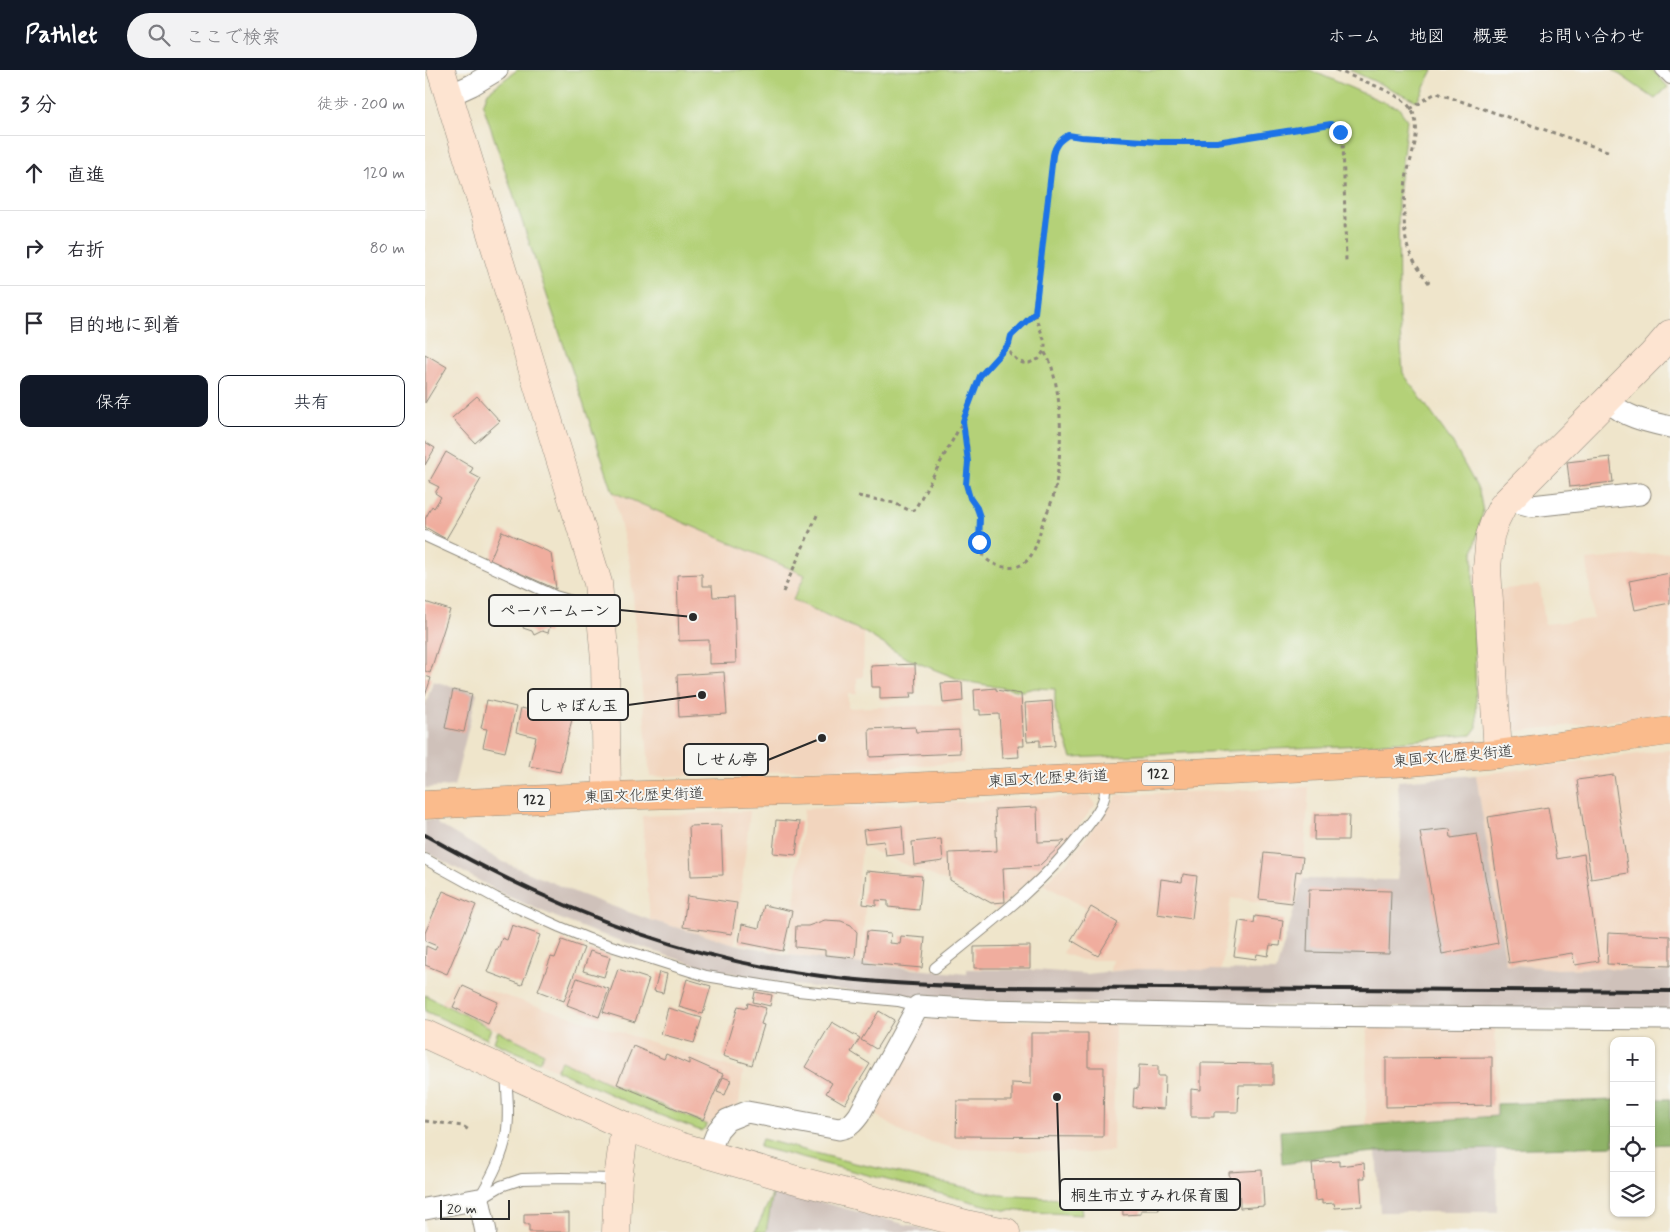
<!DOCTYPE html>
<html lang="ja">
<meta charset="utf-8">
<style>
:root{--surface:#fff;--page:#f2f2f3;--text:#2b2b33;--muted:#7c7c81;--line:#e1e1e2;--accent:#111827}
body{margin:0;font-family:Mynerve,"Klee One",sans-serif;background:var(--page);color:var(--text)}
.controls{position:absolute;right:15px;bottom:15px;display:grid;overflow:hidden;border-radius:10px;box-shadow:0 1px 4px #0004}
.controls button{width:45px;height:45px;display:grid;place-items:center;padding:0;border:0;border-bottom:1px solid var(--line);background:var(--surface);color:var(--text);font:25px sans-serif}
.scale{position:absolute;left:15px;bottom:12px;width:70px;box-sizing:border-box;padding-left:5px;border:2px solid #2b2b2b;border-top:0;font-size:14px;line-height:18px;white-space:nowrap;color:#2b2b2b;-webkit-text-stroke:4px #f6f6f2;paint-order:stroke}
.stop{position:absolute;width:15px;height:15px;margin:-11px;border:4px solid #1a73e8;border-radius:50%;background:#fff}
.stop.end{background:#1a73e8;border-color:#fff;box-shadow:0 1px 5px #0008}
.list{margin:0;padding:0;list-style:none}
h2{display:flex;justify-content:space-between;align-items:center;height:65px;margin:0;padding:0 20px;font-size:21px}
h2 small{font-size:16px;font-weight:400;color:var(--muted)}
.list li{display:grid;grid-template-columns:32px 1fr auto;gap:15px;align-items:center;box-sizing:border-box;height:75px;padding:0 20px;border-top:1px solid var(--line)}
.list b{display:block;font-size:19px;white-space:nowrap}
.list em{font-size:16px;font-style:normal;color:var(--muted)}
.actions{display:flex;gap:10px;padding:15px 20px}
.actions a{flex:1;padding:11px 0;border:1px solid var(--accent);border-radius:10px;text-align:center;font-size:18px;color:var(--accent)}
.actions .main{background:var(--accent);color:#fff}
.icon{flex:none;width:28px;height:28px;fill:none;stroke:currentColor;stroke-width:2;stroke-linecap:round;stroke-linejoin:round}
.map{position:relative;flex:none;width:1245px;height:1162px;overflow:hidden}
header{display:flex;align-items:center;gap:30px;box-sizing:border-box;height:70px;padding:0 25px;background:var(--accent);color:#fff}
header strong{font-size:24px}
nav{display:flex;gap:28px;margin-inline-start:auto;font-size:18px}
.search{width:350px;height:45px;background:var(--page);display:flex;align-items:center;gap:12px;box-sizing:border-box;padding:0 18px;border-radius:28px;color:var(--muted);font-size:19px}
main{display:flex}
aside{flex:1;background:var(--surface)}
.map>svg:first-child{display:block}
</style>
<header>
<strong>Pathlet</strong>
<div class="search"><svg class="icon" aria-label="search" viewBox="0 0 24 24"><circle cx="10" cy="10" r="6"/><path d="M15 15l6 6"/></svg>ここで検索</div>
<nav><a>ホーム</a><a>地図</a><a>概要</a><a>お問い合わせ</a></nav>
</header>
<main>
<aside>
<h2>3 分<small>徒歩 · 200 m</small></h2>
<ul class="list">
<li><svg class="icon" aria-label="ahead" viewBox="0 0 24 24"><path d="M12 20V5M6 11l6-6 6 6"/></svg><div><b>直進</b></div><em>120 m</em></li>
<li><svg class="icon" aria-label="right" viewBox="0 0 24 24"><path d="M7 20v-9h11M14 6l5 5-5 5"/></svg><div><b>右折</b></div><em>80 m</em></li>
<li><svg class="icon" aria-label="arrive" viewBox="0 0 24 24"><path d="M6 21V4h12l-3 4 3 4H6"/></svg><div><b>目的地に到着</b></div></li>
</ul>
<div class="actions"><a class="main">保存</a><a>共有</a></div>
</aside>
<div class="map">
<svg width="1245" height="1162" viewBox="0 0 1245 1162">
<rect width="100%" height="100%" fill="#f6f6f2"/>
<filter id="ink" filterUnits="userSpaceOnUse"><feTurbulence type="fractalNoise" baseFrequency=".02" numOctaves="2"/><feDisplacementMap in="SourceGraphic" scale="10" xChannelSelector="R" yChannelSelector="G"/><feConvolveMatrix kernelMatrix="1 2 1 2 8 2 1 2 1" color-interpolation-filters="sRGB"/></filter>
<filter id="wash" filterUnits="userSpaceOnUse"><feTurbulence type="fractalNoise" baseFrequency=".0096" numOctaves="4" result="noise"/><feDisplacementMap in="SourceGraphic" scale="20" xChannelSelector="R" yChannelSelector="G"/><feGaussianBlur stdDeviation="1.12" result="paint"/><feColorMatrix in="noise" values="0 0 0 0 0 0 0 0 0 0 0 0 0 0 0 0 0 1.4 0 .05"/><feComposite in="paint" operator="in"/></filter>
<g filter="url(#wash)">
<rect width="100%" height="100%" fill="#efe5cb"/>
<g fill="#f2d5be">
<path d="M 188,422 L 380,505 L 369,530 L 439,562 L 438,607 L 432,608 L 432,624 L 423,624 L 423,638 L 536,634 L 539,693 L 225,707 L 205,495 Z"/>
<path d="M 1245,482 L 1245,643 L 1177,652 L 1093,661 L 1078,643 L 1072,520 L 1115,515 L 1120,554 L 1168,549 L 1162,490 Z"/>
<path d="M 1245,680 L 1245,902 L 1177,898 L 1132,899 L 1081,894 L 1051,705 Z"/>
<path d="M 884,717 L 878,809 L 869,837 L 806,828 L 796,901 L 711,899 L 685,901 L 687,890 L 656,890 L 637,883 L 661,838 L 618,814 L 644,790 L 693,725 Z"/>
<path d="M 665,726 L 670,735 L 636,779 L 573,840 L 523,812 L 437,777 L 431,835 L 440,837 L 436,894 L 364,885 L 379,739 Z"/>
<path d="M 325,741 L 310,874 L 225,850 L 217,746 Z"/>
<path d="M 30,910 L 318,1001 L 314,1034 L 290,1049 L 283,1055 L 186,1014 L 136,991 L 131,1000 L 114,992 L 119,982 L 16,934 Z"/>
<path d="M 506,949 L 690,952 L 688,1081 L 663,1083 L 532,1079 L 483,1066 L 449,1044 L 500,951 Z"/>
<path d="M 942,957 L 1070,958 L 1072,1046 L 941,1055 Z"/>
</g>
<g fill="#cfc1ba">
<path d="M 8,611 L 52,623 L 29,716 L 0,718 L 0,636 Z"/>
<path d="M 1051,705 L 1081,894 L 1132,899 L 1177,898 L 1245,902 L 1245,941 L 697,934 L 508,929 L 369,915 L 307,903 L 265,893 L 166,861 L 133,848 L 82,826 L 0,781 L 0,750 L 12,750 L 13,754 L 76,791 L 154,824 L 225,850 L 310,874 L 364,885 L 436,894 L 542,904 L 542,899 L 610,900 L 661,904 L 711,899 L 851,901 L 878,809 L 972,810 L 976,769 L 973,711 Z"/>
<path d="M 1071,1080 L 1072,1142 L 955,1142 L 951,1082 Z"/>
<path d="M 348,1123 L 368,1128 L 369,1125 L 509,1162 L 341,1162 Z"/>
</g>
<g fill="#b4d178" stroke="#707e52">
<path d="M 92,0 L 885,0 L 965,35 L 973,37 L 982,50 L 973,125 L 974,247 L 978,303 L 1027,372 L 1054,421 L 1058,442 L 1048,482 L 1048,538 L 1052,657 L 1046,665 L 938,675 L 647,688 L 630,640 L 630,619 L 610,618 L 597,621 L 538,611 L 481,588 L 439,562 L 368,530 L 380,505 L 188,422 L 58,35 L 63,22 Z"/>
<path d="M 925,0 L 1008,0 L 992,31 Z"/>
<path d="M 1188,0 L 1228,0 L 1243,17 L 1230,29 Z"/>
<path d="M 0,925 L 66,958 L 62,969 L 0,941 Z"/>
<path d="M 73,961 L 119,983 L 114,992 L 69,972 Z"/>
<path d="M 136,991 L 186,1014 L 283,1055 L 276,1061 L 209,1035 L 131,1000 Z"/>
<path d="M 337,1069 L 425,1092 L 575,1125 L 655,1130 L 657,1145 L 579,1140 L 334,1077 Z"/>
<path d="M 348,1123 L 341,1162 L 330,1162 Z"/>
</g>
<g fill="#8fb368" stroke="#5d6f4a">
<path d="M 1226,1029 L 1245,1029 L 1245,1074 L 1226,1075 Z"/>
<path d="M 1189,1030 L 1189,1076 L 951,1082 L 893,1087 L 873,1092 L 857,1094 L 855,1061 L 1072,1046 L 1072,1034 Z"/>
</g>
<g id="blocks">
<g fill="#f0ad9e">
<path d="M 0,284 L 22,297 L 0,333 Z"/>
<path d="M 52,326 L 75,351 L 50,373 L 27,348 Z"/>
<path d="M 0,372 L 10,378 L 0,395 Z"/>
<path d="M 21,382 L 48,398 L 45,403 L 56,409 L 21,469 L 0,457 L 0,449 L 7,436 L 9,438 L 16,427 L 10,423 L 14,417 L 4,412 Z"/>
<path d="M 1185,387 L 1188,412 L 1145,417 L 1142,392 Z"/>
<path d="M 77,461 L 126,483 L 131,519 L 65,490 Z"/>
<path d="M 1245,503 L 1245,533 L 1210,540 L 1204,511 Z"/>
<path d="M 277,504 L 277,516 L 287,516 L 288,527 L 309,526 L 311,593 L 284,594 L 284,570 L 254,571 L 252,505 Z"/>
<path d="M 115,530 L 127,535 L 126,538 L 131,540 L 128,547 L 132,553 L 125,556 L 123,563 L 117,561 L 109,565 L 107,561 L 98,558 L 101,550 L 97,543 L 105,539 L 107,533 L 113,535 Z"/>
<path d="M 0,532 L 25,540 L 5,603 L 0,601 Z"/>
<path d="M 490,594 L 491,623 L 485,623 L 486,628 L 455,629 L 455,617 L 447,617 L 446,596 Z"/>
<path d="M 299,602 L 302,644 L 254,647 L 252,605 Z"/>
<path d="M 0,606 L 6,608 L 0,626 Z"/>
<path d="M 537,612 L 538,631 L 518,633 L 516,613 Z"/>
<path d="M 571,618 L 571,620 L 596,624 L 599,676 L 593,676 L 594,687 L 577,688 L 574,644 L 555,645 L 555,640 L 550,640 L 549,620 Z"/>
<path d="M 28,620 L 47,624 L 39,662 L 20,658 Z"/>
<path d="M 62,630 L 91,637 L 80,682 L 58,677 L 62,659 L 56,658 Z"/>
<path d="M 627,631 L 630,676 L 615,677 L 615,670 L 602,671 L 600,633 Z"/>
<path d="M 96,638 L 147,649 L 135,702 L 104,696 L 111,667 L 91,662 Z"/>
<path d="M 490,657 L 491,662 L 534,660 L 535,683 L 445,687 L 444,659 Z"/>
<path d="M 1189,705 L 1203,803 L 1166,809 L 1152,710 Z"/>
<path d="M 612,737 L 613,772 L 640,771 L 614,796 L 578,798 L 580,832 L 566,833 L 525,810 L 524,783 L 572,781 L 570,739 Z"/>
<path d="M 1123,737 L 1132,789 L 1159,784 L 1174,891 L 1150,895 L 1147,883 L 1084,893 L 1063,747 Z"/>
<path d="M 890,745 L 924,745 L 923,770 L 889,770 Z"/>
<path d="M 351,750 L 375,752 L 371,785 L 348,783 Z"/>
<path d="M 296,755 L 298,805 L 266,806 L 264,756 Z"/>
<path d="M 477,756 L 479,784 L 461,786 L 459,771 L 440,773 L 438,760 Z"/>
<path d="M 1025,759 L 1026,768 L 1052,764 L 1073,873 L 1017,884 L 995,762 Z"/>
<path d="M 516,769 L 518,791 L 489,795 L 487,772 Z"/>
<path d="M 839,783 L 878,787 L 876,802 L 871,801 L 867,833 L 834,829 Z"/>
<path d="M 441,801 L 497,806 L 494,840 L 463,837 L 463,831 L 451,830 L 451,836 L 438,834 Z"/>
<path d="M 758,804 L 772,806 L 767,849 L 732,844 L 736,809 L 757,812 Z"/>
<path d="M 884,819 L 966,821 L 964,884 L 882,882 Z"/>
<path d="M 18,821 L 51,835 L 22,904 L 0,895 L 1,876 L 10,880 L 12,876 L 0,871 L 0,863 Z"/>
<path d="M 262,826 L 312,833 L 307,864 L 258,857 Z"/>
<path d="M 339,835 L 367,841 L 358,881 L 314,872 L 317,854 L 334,858 Z"/>
<path d="M 666,837 L 693,853 L 673,886 L 646,870 Z"/>
<path d="M 830,846 L 858,850 L 855,876 L 845,875 L 843,886 L 832,884 L 831,889 L 809,886 L 814,851 L 829,853 Z"/>
<path d="M 400,850 L 416,851 L 426,855 L 432,862 L 430,888 L 400,885 L 400,880 L 370,877 L 371,856 L 383,856 Z"/>
<path d="M 87,855 L 115,865 L 97,915 L 62,902 L 71,879 L 73,879 L 77,868 L 82,870 Z"/>
<path d="M 442,861 L 466,863 L 465,873 L 475,874 L 476,866 L 500,868 L 497,898 L 439,893 Z"/>
<path d="M 1183,863 L 1245,866 L 1245,896 L 1182,894 Z"/>
<path d="M 137,870 L 159,878 L 139,931 L 113,921 L 126,887 L 130,888 Z"/>
<path d="M 605,876 L 605,898 L 549,898 L 549,877 Z"/>
<path d="M 165,881 L 185,887 L 179,907 L 158,901 Z"/>
<path d="M 193,899 L 224,909 L 210,952 L 178,942 Z"/>
<path d="M 234,902 L 242,904 L 238,923 L 229,921 Z"/>
<path d="M 152,908 L 184,919 L 174,947 L 142,935 Z"/>
<path d="M 262,909 L 286,916 L 278,944 L 254,937 Z"/>
<path d="M 38,916 L 73,932 L 63,954 L 28,937 Z"/>
<path d="M 330,922 L 347,925 L 345,936 L 328,932 Z"/>
<path d="M 323,933 L 341,938 L 336,954 L 339,955 L 327,995 L 298,986 L 313,936 L 322,938 Z"/>
<path d="M 243,938 L 277,948 L 269,973 L 236,964 Z"/>
<path d="M 454,941 L 469,950 L 451,979 L 436,970 Z"/>
<path d="M 407,952 L 435,968 L 426,982 L 445,994 L 420,1034 L 401,1023 L 407,1013 L 380,997 Z"/>
<path d="M 606,963 L 663,963 L 663,997 L 679,997 L 678,1067 L 531,1066 L 532,1031 L 587,1031 L 587,1013 L 606,1014 Z"/>
<path d="M 208,976 L 239,989 L 241,984 L 264,994 L 264,989 L 298,1004 L 278,1050 L 192,1014 Z"/>
<path d="M 1067,987 L 1067,1035 L 961,1037 L 961,988 Z"/>
<path d="M 776,993 L 848,994 L 848,1015 L 814,1015 L 813,1042 L 789,1042 L 789,1047 L 766,1047 L 766,1019 L 776,1020 Z"/>
<path d="M 714,995 L 733,996 L 733,1006 L 740,1006 L 739,1039 L 708,1037 L 709,1018 L 713,1019 Z"/>
<path d="M 298,1007 L 306,1010 L 300,1025 L 292,1022 Z"/>
<path d="M 914,1091 L 914,1096 L 939,1093 L 940,1108 L 935,1108 L 937,1136 L 910,1138 L 909,1133 L 897,1134 L 897,1130 L 890,1131 L 887,1093 Z"/>
<path d="M 837,1100 L 839,1136 L 815,1138 L 814,1115 L 805,1116 L 804,1102 Z"/>
<path d="M 732,1116 L 734,1140 L 716,1140 L 716,1144 L 698,1145 L 697,1118 Z"/>
<path d="M 144,1143 L 144,1162 L 104,1162 L 104,1154 L 99,1154 L 99,1144 Z"/>
</g>
</g>
</g>
<g filter="url(#ink)">
<use href="#blocks" fill-opacity="0" stroke="#8d887b" stroke-width="1"/>
<g fill="none" stroke-linecap="round" stroke-linejoin="round">
<defs>
<g id="lane">
<path d="M 1236,0 L 1245,9"/>
<path d="M 0,466 L 130,526 L 154,533 L 174,534"/>
<path d="M 0,789 L 71,828 L 135,857 L 164,869 L 281,906 L 373,921 L 473,931 L 493,936"/>
<path d="M 510,898 C 562,856 616,816 657,763 C 664,753 674,743 678,731 C 681,724 680,716 680,709"/>
<path d="M 54,1128 C 66,1109 77,1088 81,1066 C 85,1046 82,1024 81,1003"/>
<path d="M 54,1129 L 76,1116 L 97,1109 L 136,1108 L 191,1109"/>
</g>
<g id="street">
<path d="M 23,26 L 47,15 L 72,0"/>
<path d="M 1182,331 C 1203,348 1219,351 1245,357"/>
<path d="M 1085,428 L 1092,432 L 1107,436 L 1215,424"/>
<path d="M 283,1085 L 293,1060 L 302,1050 L 322,1042 L 414,1059 C 425,1057 428,1053 434,1045 L 493,936 L 559,940 L 857,946 L 1245,949"/>
<path d="M 0,1139 L 54,1129 L 61,1162"/>
</g>
<g id="secondary">
<path d="M 16,0 L 173,513 L 180,590 L 182,726"/>
<path d="M 1073,684 L 1062,498 L 1065,466 L 1070,451 L 1077,437 L 1081,432 L 1228,284 L 1245,264"/>
<path d="M 0,964 L 200,1056 L 254,1076 L 364,1108 L 545,1155 L 581,1162"/>
<path d="M 191,1162 L 193,1109 L 200,1056"/>
</g>
<path id="highway" d="M 0,735 L 182,726 L 442,719 L 986,692 L 1073,684 L 1245,661"/>
</defs>
<use href="#lane" stroke="#8d887b" stroke-width="12"/>
<use href="#street" stroke="#8d887b" stroke-width="23"/>
<use href="#secondary" stroke="#8d887b" stroke-width="29"/>
<use href="#highway" stroke="#8d887b" stroke-width="29"/>
<g stroke="#8d887b" stroke-width="3" stroke-dasharray="4 4" stroke-linecap="butt">
<path d="M 911,0 C 930,8 970,21 983,35 C 1001,56 985,86 981,109 C 979,125 978,154 981,170 C 983,185 995,201 1004,213"/>
<path d="M 985,39 C 995,34 1002,27 1012,23 L 1185,82"/>
<path d="M 609,243 L 591,261 L 584,271 L 585,283 L 593,291 L 598,293 L 604,293 L 614,289 L 620,279 L 620,272 L 609,243 L 628,85 C 630,75 634,71 643,65 L 656,67 L 734,72 L 791,72 L 906,54 L 910,56 L 918,67 L 921,192"/>
<path d="M 538,351 C 541,364 544,378 543,392 C 543,401 540,410 542,419 C 544,430 554,438 555,450 C 556,460 553,470 556,480 C 559,489 566,494 575,496 C 606,504 611,476 617,455 C 621,443 628,432 630,419 C 637,382 638,339 628,302 C 627,295 623,288 619,281"/>
<path d="M 433,426 L 469,433 L 486,441 L 490,439 L 538,351 L 555,306 L 583,275"/>
<path d="M 358,522 L 393,443"/>
<path d="M 0,1051 L 38,1056 L 44,1060"/>
</g>
<use href="#lane" stroke="#fff" stroke-width="10"/>
<use href="#street" stroke="#fff" stroke-width="21"/>
<use href="#secondary" stroke="#fde4d1" stroke-width="28"/>
<use href="#highway" stroke="#fabb8c" stroke-width="28"/>
<path stroke="#2b2b2b" stroke-width="4" d="M 0,765 C 122,835 255,889 396,906 C 454,914 513,916 572,917 L 1245,921"/>
</g>
</g>
<g fill="none" stroke-linecap="round" stroke-linejoin="round" filter="url(#ink)">
<path stroke="#1a73e8" stroke-width="6" d="M 554,472 L 555,447 L 552,438 L 545,428 L 541,414 L 543,392 L 538,351 L 555,306 L 584,274 L 586,266 L 610,243 L 628,85 C 630,75 634,71 643,65 L 656,67 L 734,72 L 792,72 L 906,54 L 915,62"/>
</g>
<g text-anchor="middle" dominant-baseline="central" stroke-width="4" stroke-linejoin="round" paint-order="stroke">
<g fill="#f6f6f2" stroke="#686867" stroke-width="1">
<rect x="717" y="692.5" width="32" height="23" rx="4"/>
<rect x="93" y="718.5" width="32" height="23" rx="4"/>
</g>
<g font-size="14" font-weight="bold" fill="#2b2b2b">
<text x="733" y="704">122</text>
<text x="109" y="730">122</text>
</g>
<g font-size="15" fill="#2b2b2b" stroke="#f6f6f2">
<text transform="translate(1028 687) rotate(-5)">東国文化歴史街道</text>
<text transform="translate(623 709) rotate(-3)">東国文化歴史街道</text>
<text transform="translate(219 726) rotate(-2)">東国文化歴史街道</text>
</g>
</g>
<path fill="none" stroke="#2b2b2b" stroke-width="2" d="M268 547L195 540M277 625L203 635M397 668L343 690M632 1027L635 1125"/>
<g fill="#2b2b2b" stroke="#f6f6f2" stroke-width="2">
<circle cx="268" cy="547" r="5"/>
<circle cx="277" cy="625" r="5"/>
<circle cx="397" cy="668" r="5"/>
<circle cx="632" cy="1027" r="5"/>
</g>
<g fill="#f6f6f2" stroke="#2b2b2b" stroke-width="2">
<rect x="64" y="525" width="131" height="31" rx="5"/>
<rect x="103" y="619" width="100" height="31" rx="5"/>
<rect x="259" y="674" width="84" height="31" rx="5"/>
<rect x="635" y="1109" width="180" height="31" rx="5"/>
</g>
<g font-size="16" text-anchor="middle" font-weight="bold" fill="#2b2b2b">
<text x="130" y="546">ペーパームーン</text>
<text x="153" y="641">しゃぼん玉</text>
<text x="301" y="695">しせん亭</text>
<text x="725" y="1131">桐生市立すみれ保育園</text>
</g>
</svg>
<div class="controls">
<button>+</button>
<button>−</button>
<button><svg class="icon" aria-label="locate" viewBox="0 0 24 24"><circle cx="12" cy="12" r="6"/><path d="M12 2v4M12 18v4M2 12h4M18 12h4"/></svg></button>
<button><svg class="icon" aria-label="layers" viewBox="0 0 24 24"><path d="M12 4l9 5-9 5-9-5zM3 14l9 5 9-5"/></svg></button>
</div>
<div class="scale">20 m</div>
<div class="stop" style="left:554px;top:472px"></div>
<div class="stop end" style="left:915px;top:62px"></div>
</div>
</main>
